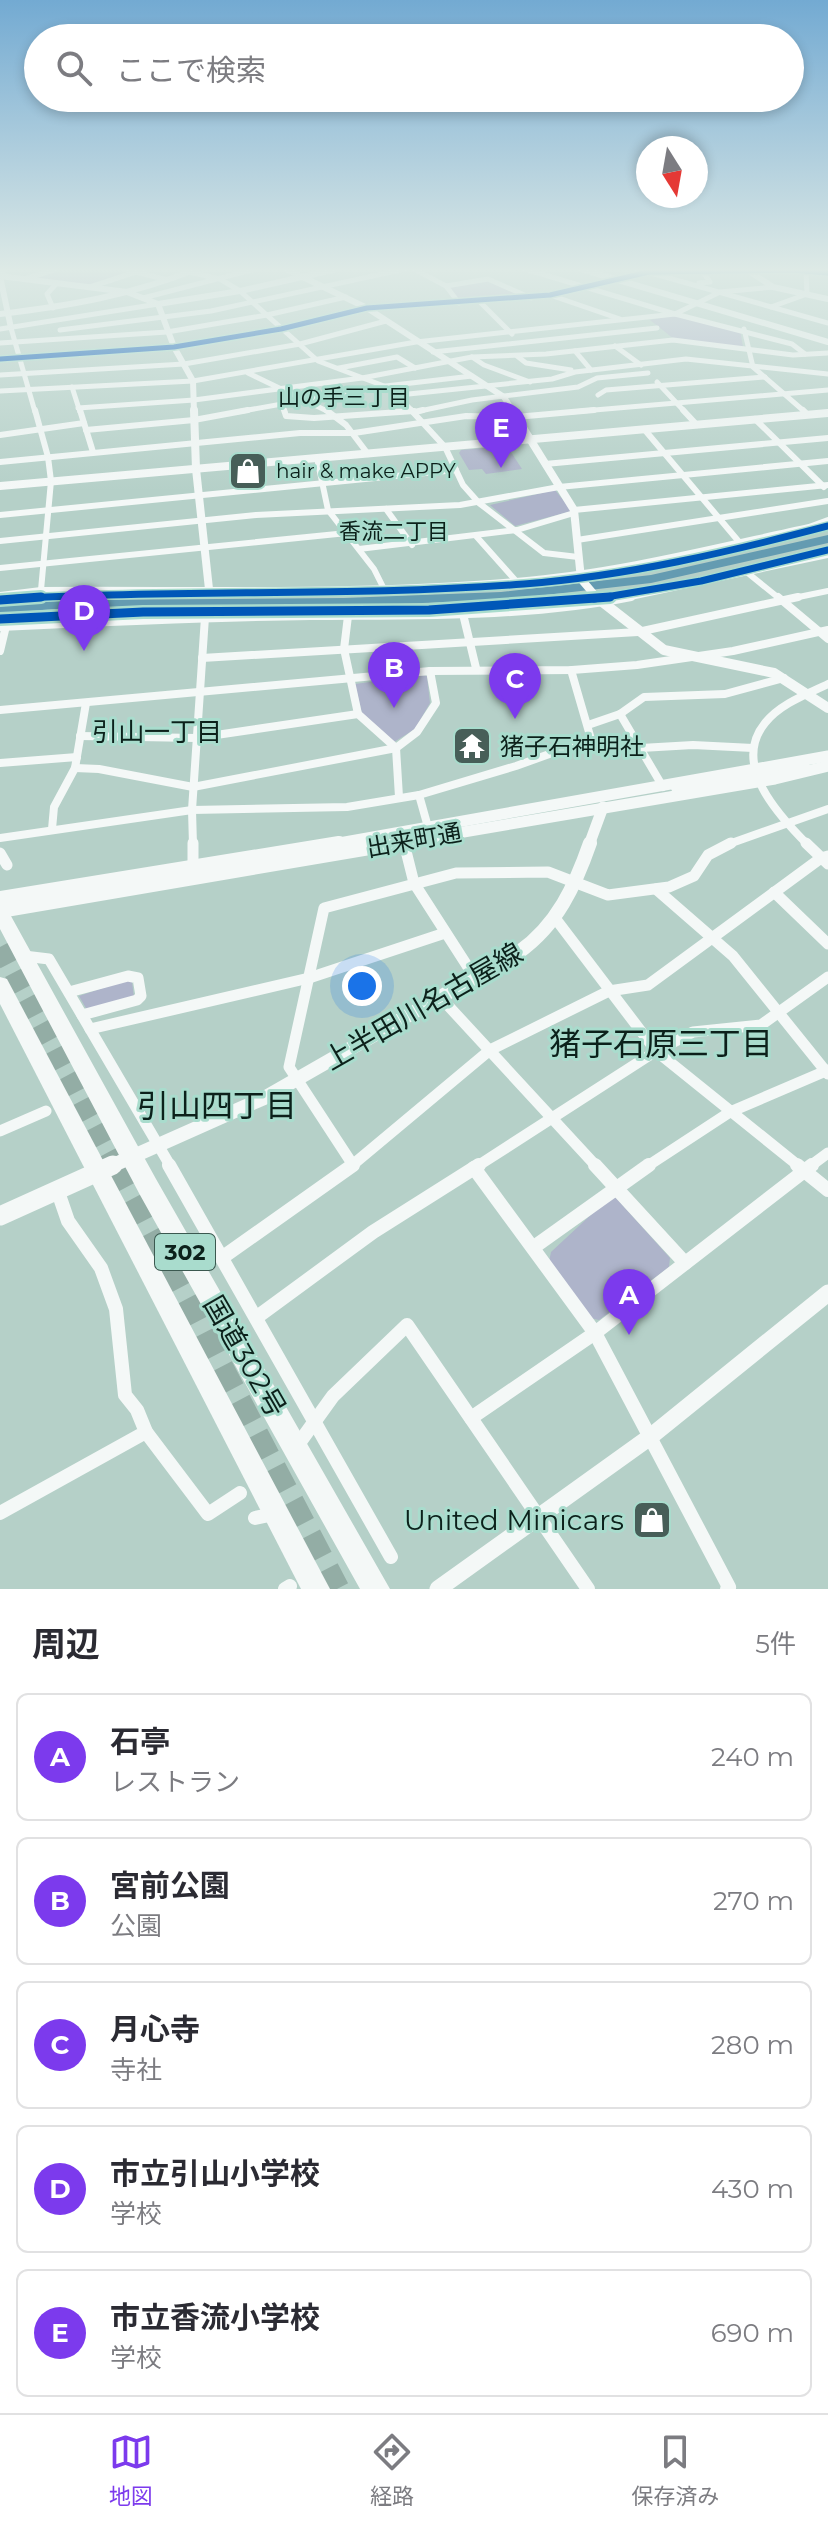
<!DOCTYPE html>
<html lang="ja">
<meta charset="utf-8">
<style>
:root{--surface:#fff;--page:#f2f2f3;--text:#2b2b33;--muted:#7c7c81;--line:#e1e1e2;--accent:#7c3aed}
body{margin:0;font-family:Montserrat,"Noto Sans JP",sans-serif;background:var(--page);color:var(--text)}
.compass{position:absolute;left:636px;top:136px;width:72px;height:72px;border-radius:50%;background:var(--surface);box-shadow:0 4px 12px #0003;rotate:169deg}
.you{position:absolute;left:362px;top:986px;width:28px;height:28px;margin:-20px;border:6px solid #fff;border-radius:50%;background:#1a73e8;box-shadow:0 0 0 12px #1a73e833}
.badge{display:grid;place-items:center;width:52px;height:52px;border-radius:50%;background:var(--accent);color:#fff;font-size:26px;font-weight:700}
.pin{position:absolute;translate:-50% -66px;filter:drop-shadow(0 2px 4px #0008)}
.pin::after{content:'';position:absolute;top:42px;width:28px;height:24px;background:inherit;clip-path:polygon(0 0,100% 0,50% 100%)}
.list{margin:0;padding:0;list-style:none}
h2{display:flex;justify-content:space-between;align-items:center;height:104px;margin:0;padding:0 32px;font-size:34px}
h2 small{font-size:26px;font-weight:400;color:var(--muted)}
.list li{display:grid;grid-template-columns:52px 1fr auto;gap:24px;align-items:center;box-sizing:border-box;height:128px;margin:0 16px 16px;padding:0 16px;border:2px solid var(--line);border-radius:12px}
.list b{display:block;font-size:30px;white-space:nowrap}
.list p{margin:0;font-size:26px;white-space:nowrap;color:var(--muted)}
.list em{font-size:26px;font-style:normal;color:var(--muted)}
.icon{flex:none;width:44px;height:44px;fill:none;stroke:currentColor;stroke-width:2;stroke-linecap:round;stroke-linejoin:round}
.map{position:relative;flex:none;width:828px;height:1589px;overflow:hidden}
.search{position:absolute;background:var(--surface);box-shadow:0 4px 12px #0003;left:24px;right:24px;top:24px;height:88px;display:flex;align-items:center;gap:20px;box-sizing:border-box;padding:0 28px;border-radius:44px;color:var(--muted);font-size:30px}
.sheet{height:824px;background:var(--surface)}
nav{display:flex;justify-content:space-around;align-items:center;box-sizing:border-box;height:112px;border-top:2px solid var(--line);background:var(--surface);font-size:22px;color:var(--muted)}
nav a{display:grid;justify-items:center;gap:4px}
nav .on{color:var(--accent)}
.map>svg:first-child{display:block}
</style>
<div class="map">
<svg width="828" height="1589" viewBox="0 0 828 1589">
<rect width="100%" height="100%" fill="#b5d0c8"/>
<g fill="#aeb4ca">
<path d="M 58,269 L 117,269 L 132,272 L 93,285 L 29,279 Z"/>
<path d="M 488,279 L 531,298 L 459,303 L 446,286 Z"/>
<path d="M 677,315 L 740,329 L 743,347 L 674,339 L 650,320 Z"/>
<path d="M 507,446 L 522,469 L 486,474 L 482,469 L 469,470 L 459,453 L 461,450 Z"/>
<path d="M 555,490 L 572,511 L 515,526 L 490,505 Z"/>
<path d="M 422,675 L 427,676 L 430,703 L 415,729 L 394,742 L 362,713 L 355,684 Z"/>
<path d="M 127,980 L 132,982 L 134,997 L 87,1010 L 79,996 Z"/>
<path d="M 609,1198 L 616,1198 L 670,1258 L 669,1267 L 599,1320 L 590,1318 L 549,1262 L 551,1252 Z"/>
</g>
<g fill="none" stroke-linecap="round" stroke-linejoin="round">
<path fill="#649bb1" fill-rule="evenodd" d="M 828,535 L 828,543 L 651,583 L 501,600 L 344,606 L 71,608 L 0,613 L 0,605 L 71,600 L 344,598 L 501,592 L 651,575 Z"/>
<path stroke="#93ada5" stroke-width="19" stroke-dasharray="19 10" stroke-linecap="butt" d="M 0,947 L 116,1167"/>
<path stroke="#93ada5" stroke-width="25" stroke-dasharray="25 13" stroke-linecap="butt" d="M 115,1165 L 337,1589"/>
<g stroke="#f4f8f7" stroke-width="5">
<path d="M 124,269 L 168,280"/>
<path d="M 414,269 L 446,286 L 459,303"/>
<path d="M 525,269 L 675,314 L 792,344 L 805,354"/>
<path d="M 637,269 L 828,323"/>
<path d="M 189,272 L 220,279 L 240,291 L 318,361 L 392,389 L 413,412"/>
<path d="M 25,279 L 57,269"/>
<path d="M 699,283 L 710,282 L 702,271"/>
<path d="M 446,286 L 488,279 L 531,298"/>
<path d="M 90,287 L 145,269"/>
<path d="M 550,295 L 620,319"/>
<path d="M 143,298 L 256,269"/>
<path d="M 480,302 L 512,334"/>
<path d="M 771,307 L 807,294 L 806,271"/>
<path d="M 53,308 L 47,294 L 57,283"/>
<path d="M 11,328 L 35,412"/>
<path d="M 0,329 L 158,304"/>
<path d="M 744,329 L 753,367 L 805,412"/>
<path d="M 60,330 L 211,311 L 405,269"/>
<path d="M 0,343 L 167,332 L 267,315 L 346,297"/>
<path d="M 615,346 L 641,365"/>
<path d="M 575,351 L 591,370"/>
<path d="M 433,352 L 657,328"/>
<path d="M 517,356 L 526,363 L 571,370"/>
<path d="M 472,357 L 484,365 L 530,382"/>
<path d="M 0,359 L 174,347 L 281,329 L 367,308"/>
<path d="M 339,368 L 397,357 L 415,368"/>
<path d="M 248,373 L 329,412"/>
<path d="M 0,375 L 184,364 L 300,344 L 386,321"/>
<path d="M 657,382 L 685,412"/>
<path d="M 72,387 L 80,412"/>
<path d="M 0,391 L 193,381 L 416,342 L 675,314 L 720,292 L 774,287"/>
<path d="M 399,395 L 552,379 L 575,372 L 686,359 L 828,374"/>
<path d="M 598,395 L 606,390 L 765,377"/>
<path d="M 282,405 L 285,412"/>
<path d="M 78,408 L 194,400 L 362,378 L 472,357 L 546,354 L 673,340 L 793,355 L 828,353"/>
<path d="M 237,412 L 377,387 L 472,376"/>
<path d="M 396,412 L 414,411"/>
<path d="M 415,412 L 472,400 L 578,387 L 597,378 L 648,373"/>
<path d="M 571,412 L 828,390"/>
</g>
<g stroke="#f4f8f7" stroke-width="6">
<path d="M 35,410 L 48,457 L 51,481 L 41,590"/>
<path d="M 80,410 L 93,452"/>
<path d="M 284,410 L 286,416 L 314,418 L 414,411"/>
<path d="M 326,410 L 346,425 L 368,454"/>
<path d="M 411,410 L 445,447 L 463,485 L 479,503 L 544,553 L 578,557"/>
<path d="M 683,410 L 697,425"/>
<path d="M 803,410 L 808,415"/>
<path d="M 415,412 L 423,410"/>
<path d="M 755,419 L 824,487"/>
<path d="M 644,429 L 740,543"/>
<path d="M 86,430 L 194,420 L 248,410"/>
<path d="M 0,435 L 84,423"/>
<path d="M 317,458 L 328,510 L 374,569 L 383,587"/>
<path d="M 0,462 L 300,433 L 354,433 L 466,416 L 516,417 L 594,410"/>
<path d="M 545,464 L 828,438"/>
<path d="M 386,509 L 412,545"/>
<path d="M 574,510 L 828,485"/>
<path d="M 0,515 L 456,470"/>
<path d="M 476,536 L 516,581"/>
<path d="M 577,540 L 828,501"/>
<path d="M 0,541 L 256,515 L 460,505 L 559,487 L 828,461"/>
<path d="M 359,549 L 517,530 L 574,513"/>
<path d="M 0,568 L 347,533"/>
<path d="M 749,574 L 780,599"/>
<path d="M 0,595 L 41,590 C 199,589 358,594 516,581 C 615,573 712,548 809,527 L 828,520"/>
<path d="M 621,599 L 828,555"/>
<path d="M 789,599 L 828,591"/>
</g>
<g stroke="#f4f8f7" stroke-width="8">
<path d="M 778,597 L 828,639"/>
<path d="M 463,614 L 476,668"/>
<path d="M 348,616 L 344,649 L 358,714 L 396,748 L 399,797"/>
<path d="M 0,627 C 103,622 206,617 310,616 C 416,615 526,618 631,597"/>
<path d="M 0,651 L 6,626"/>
<path d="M 202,658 L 638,632 L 798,597"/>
<path d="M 0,710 L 430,671 L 572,670 L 637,665 L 733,651 L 828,630"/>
<path d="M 620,714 L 663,787"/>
<path d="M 588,725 L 620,714 L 644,697 L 725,694 L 784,678"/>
<path d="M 80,736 L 196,738 L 358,714"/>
<path d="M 641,748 L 693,745 L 753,748"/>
<path d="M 0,763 L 77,757"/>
<path d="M 75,768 L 99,769 L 193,787 L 396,748 L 417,732 L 436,703 L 430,671"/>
<path d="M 754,778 L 805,765"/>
<path d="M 675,788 L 742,778 L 759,772"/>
<path d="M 419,795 L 428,827"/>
<path d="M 52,829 L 54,807 L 75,768 L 86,703"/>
<path d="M 0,838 L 192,810 L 347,807 L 419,795 L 516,766 L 591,739 L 571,670"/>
<path d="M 404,841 L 405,845"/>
<path d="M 193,845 L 192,810 L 205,617"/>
<path d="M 726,845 L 828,809"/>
<path d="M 808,845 C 779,816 731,765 765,723 C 780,704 807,694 828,684"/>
</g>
<g stroke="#f4f8f7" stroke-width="11">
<path d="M 193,843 L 193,869"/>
<path d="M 404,843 L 414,883 L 475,978"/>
<path d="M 806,843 L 828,864"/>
<path d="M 0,853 L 7,865"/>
<path d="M 656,889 L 733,956 L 828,1074"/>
<path d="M 774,892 L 828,944"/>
<path d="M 555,918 L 656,1051 L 800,1167"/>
<path d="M 24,956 L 49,959 L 171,1167"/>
<path d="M 69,992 L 128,976 L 138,978 L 141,996 L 137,1000 L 82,1015"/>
<path d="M 442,999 L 597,1167"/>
<path d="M 90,1029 L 309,978 L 445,933"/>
<path d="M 0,1131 L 46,1111"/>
<path d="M 353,1165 L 289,1067 L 324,908 L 456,873 L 548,872 L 608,895 L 669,887 L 694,876 L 708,855 L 731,843"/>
<path d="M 350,1167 L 490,1050 L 609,991 L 648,985 L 821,858 L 828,856"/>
<path d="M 476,1167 L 656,1051 L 693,1032 L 761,1025 L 828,977"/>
<path d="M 646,1167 L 730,1112 L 828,1070"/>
<path d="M 809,1167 L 828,1153"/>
</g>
<g stroke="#f4f8f7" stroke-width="14">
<path d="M 169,1165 L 391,1557"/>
<path d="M 595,1165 L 685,1263"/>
<path d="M 797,1165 L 828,1190"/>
<path d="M 474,1168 L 595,1333 L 729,1587 L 727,1589"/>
<path d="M 534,1247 L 649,1165"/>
<path d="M 223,1257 L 353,1165"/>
<path d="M 257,1317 L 373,1232 L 479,1165"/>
<path d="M 471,1418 L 595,1333 L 812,1165"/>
<path d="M 146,1432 L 208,1514 L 240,1493"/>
<path d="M 297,1446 L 333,1396 L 407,1325 L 588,1589"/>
<path d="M 0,1513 L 146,1432 L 137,1410 L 125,1395 L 116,1309 L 101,1268 L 68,1221 L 58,1192"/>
<path d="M 255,1518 L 274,1514"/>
<path d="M 285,1589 L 290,1586"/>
</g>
<g stroke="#f4f8f7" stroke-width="6">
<path d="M 4,269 L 0,276 L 11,328"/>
<path d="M 286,269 L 367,308 L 504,397 L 513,412"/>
<path d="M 581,269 L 828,342"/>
<path d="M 746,269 L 773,287 L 828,299"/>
<path d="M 0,276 L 127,292 L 158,304 L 240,291 L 337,269"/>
<path d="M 158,304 L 174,347 L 193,381 L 194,412"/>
<path d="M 368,308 L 550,295 L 649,272 L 791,270 L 828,273"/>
<path d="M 0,314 C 68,306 133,295 196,269"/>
</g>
<g stroke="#f4f8f7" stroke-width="8">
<path d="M 194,410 L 196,469 L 209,589"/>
<path d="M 512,410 L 574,510 L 581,579 L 598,599"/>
<path d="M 0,486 L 828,413"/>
</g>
<path stroke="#f4f8f7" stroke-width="10" d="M 596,597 L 664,650 L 774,673 L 828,708"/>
<path stroke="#f4f8f7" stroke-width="17" d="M 438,1589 L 650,1437 L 828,1293"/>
<g stroke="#f4f8f7" stroke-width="11">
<path d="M 328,845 L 828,756"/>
<path d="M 387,845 L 775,779 L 828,766"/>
<path d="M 589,845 L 603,807"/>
</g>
<g stroke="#f4f8f7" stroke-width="14">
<path d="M 0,898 L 339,843"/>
<path d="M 0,911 L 399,843"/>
<path d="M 109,1167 L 264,1098 L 519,952 C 557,925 575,886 590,843"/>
</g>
<path stroke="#f4f8f7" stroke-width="19" d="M 0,1216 L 113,1165"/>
<g fill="#f4f8f7" fill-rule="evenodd">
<path d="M 0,905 L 6,907 L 156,1179 L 390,1589 L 360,1589 L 140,1195 L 0,929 Z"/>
<path d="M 0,977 L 7,979 L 330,1589 L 301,1589 L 0,1004 Z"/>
</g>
<defs>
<path id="cycleway-far2" d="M 0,359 L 174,347 L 281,329 L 367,308 L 550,295 L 649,272 L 791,270 L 828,273"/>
<g id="cycleway-far1">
<path d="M 8,599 C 180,589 353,597 524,584 C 627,576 729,552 828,526"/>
<path d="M 594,599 L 701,581 L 828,550"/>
</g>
<g id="cycleway">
<path d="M 0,600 L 41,597"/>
<path d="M 0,619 L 143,612 L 429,610 L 610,597"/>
</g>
</defs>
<use href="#cycleway-far2" stroke="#a9dccd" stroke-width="8"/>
<use href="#cycleway-far1" stroke="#a9dccd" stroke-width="10"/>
<use href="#cycleway" stroke="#a9dccd" stroke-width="14"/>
<use href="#cycleway-far2" stroke="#0057b8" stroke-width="5"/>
<use href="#cycleway-far1" stroke="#0057b8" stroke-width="7"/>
<use href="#cycleway" stroke="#0057b8" stroke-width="9"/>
</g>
<linearGradient id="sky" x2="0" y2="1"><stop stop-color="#73aad2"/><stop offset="0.55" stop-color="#deeae6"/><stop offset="1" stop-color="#deeae6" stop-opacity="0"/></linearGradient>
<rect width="828" height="491" fill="url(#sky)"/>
<defs>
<symbol id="shop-square" viewBox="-11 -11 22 22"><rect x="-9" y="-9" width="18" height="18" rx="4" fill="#475e58" stroke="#a9dccd"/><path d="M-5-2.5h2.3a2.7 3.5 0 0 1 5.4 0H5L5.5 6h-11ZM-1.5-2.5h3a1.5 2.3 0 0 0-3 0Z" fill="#fff"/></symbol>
<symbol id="temple-square" viewBox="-11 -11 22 22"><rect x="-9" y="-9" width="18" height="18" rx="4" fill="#475e58" stroke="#a9dccd"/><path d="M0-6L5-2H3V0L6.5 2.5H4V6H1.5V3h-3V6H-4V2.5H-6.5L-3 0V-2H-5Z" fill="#fff"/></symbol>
</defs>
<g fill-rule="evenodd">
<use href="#shop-square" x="226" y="449" width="44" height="44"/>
<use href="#temple-square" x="450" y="724" width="44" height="44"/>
<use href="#shop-square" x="630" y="1498" width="44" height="44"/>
</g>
<g text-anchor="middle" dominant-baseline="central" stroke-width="6" stroke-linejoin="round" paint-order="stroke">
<g font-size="20" fill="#0c211b" stroke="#a9dccd" text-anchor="start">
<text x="276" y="471">hair &amp; make APPY</text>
</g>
<g font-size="22" fill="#0c211b" stroke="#a9dccd">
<text x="344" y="397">山の手三丁目</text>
<text x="394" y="531">香流二丁目</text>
</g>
<rect fill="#a9dccd" stroke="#3b5950" stroke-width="2" x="155" y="1234" width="60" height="36" rx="6"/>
<g font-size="22" font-weight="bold" fill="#0c211b">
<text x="185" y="1252">302</text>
</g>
<g font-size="24" fill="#0c211b" stroke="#a9dccd" text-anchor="start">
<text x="500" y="746">猪子石神明社</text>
</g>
<g font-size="24" fill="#0c211b" stroke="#a9dccd">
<text transform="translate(414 840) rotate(-10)">出来町通</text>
</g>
<g font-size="26" fill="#0c211b" stroke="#a9dccd">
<text x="157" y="732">引山一丁目</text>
</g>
<g font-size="28" fill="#0c211b" stroke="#a9dccd">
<text transform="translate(423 1006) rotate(-30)">上半田川名古屋線</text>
<text transform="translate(245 1356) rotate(60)">国道302号</text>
</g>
<g font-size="28" fill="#0c211b" stroke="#a9dccd" text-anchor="end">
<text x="624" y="1520">United Minicars</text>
</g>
<g font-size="32" fill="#0c211b" stroke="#a9dccd">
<text x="661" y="1043">猪子石原三丁目</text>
<text x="217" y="1105">引山四丁目</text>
</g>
</g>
</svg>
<svg class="compass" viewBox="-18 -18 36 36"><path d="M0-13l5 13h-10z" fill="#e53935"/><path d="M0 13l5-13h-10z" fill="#7c7c81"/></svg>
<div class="you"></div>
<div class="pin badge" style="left:629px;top:1335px">A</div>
<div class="pin badge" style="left:394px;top:708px">B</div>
<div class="pin badge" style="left:515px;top:719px">C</div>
<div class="pin badge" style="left:84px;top:651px">D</div>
<div class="pin badge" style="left:501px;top:468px">E</div>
<div class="search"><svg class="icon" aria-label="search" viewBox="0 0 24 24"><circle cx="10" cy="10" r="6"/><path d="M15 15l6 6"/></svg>ここで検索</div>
</div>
<section class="sheet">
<h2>周辺<small>5件</small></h2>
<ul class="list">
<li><span class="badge">A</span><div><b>石亭</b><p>レストラン</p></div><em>240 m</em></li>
<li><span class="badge">B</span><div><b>宮前公園</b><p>公園</p></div><em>270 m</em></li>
<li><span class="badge">C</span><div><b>月心寺</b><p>寺社</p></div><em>280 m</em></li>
<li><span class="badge">D</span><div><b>市立引山小学校</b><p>学校</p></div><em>430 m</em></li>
<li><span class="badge">E</span><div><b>市立香流小学校</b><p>学校</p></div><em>690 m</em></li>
</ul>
</section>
<nav>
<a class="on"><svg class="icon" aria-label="map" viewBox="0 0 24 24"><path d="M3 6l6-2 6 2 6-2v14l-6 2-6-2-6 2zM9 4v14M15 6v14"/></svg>地図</a>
<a><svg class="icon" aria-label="directions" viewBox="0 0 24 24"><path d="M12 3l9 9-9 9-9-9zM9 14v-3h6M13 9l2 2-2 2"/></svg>経路</a>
<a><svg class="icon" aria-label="saved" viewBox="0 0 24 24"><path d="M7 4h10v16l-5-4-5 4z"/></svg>保存済み</a>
</nav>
